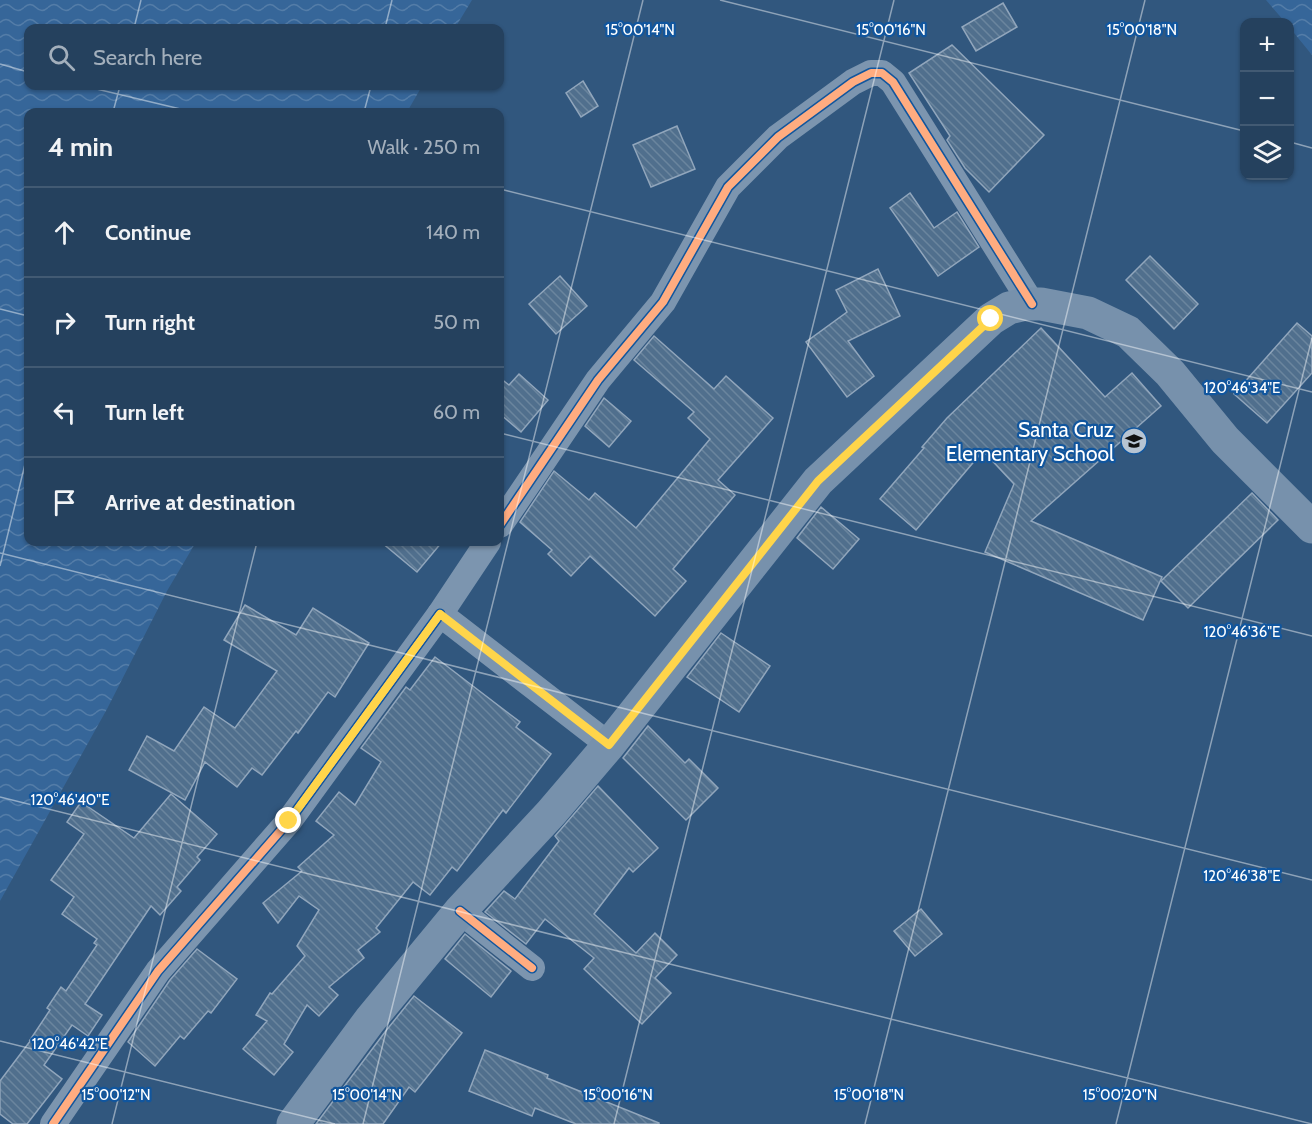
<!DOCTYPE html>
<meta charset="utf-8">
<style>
:root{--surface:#25415e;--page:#314c67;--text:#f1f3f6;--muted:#a3afbc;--line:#425a73}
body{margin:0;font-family:Cabin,sans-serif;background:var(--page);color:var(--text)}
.controls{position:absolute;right:18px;top:18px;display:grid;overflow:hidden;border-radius:12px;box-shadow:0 2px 4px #0004}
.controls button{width:54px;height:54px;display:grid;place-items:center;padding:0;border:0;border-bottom:2px solid var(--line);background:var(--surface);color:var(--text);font:30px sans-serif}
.stop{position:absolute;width:18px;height:18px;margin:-14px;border:4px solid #ffd54a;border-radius:50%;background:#fff}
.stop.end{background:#ffd54a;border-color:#fff;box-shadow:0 2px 6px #0008}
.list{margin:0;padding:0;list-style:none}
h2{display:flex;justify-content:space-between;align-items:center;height:78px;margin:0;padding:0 24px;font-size:26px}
h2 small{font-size:20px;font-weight:400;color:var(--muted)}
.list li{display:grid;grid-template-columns:39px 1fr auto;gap:18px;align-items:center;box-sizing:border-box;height:90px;padding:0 24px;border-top:2px solid var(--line)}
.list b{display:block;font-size:22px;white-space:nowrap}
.list em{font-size:20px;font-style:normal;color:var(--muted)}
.icon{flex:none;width:33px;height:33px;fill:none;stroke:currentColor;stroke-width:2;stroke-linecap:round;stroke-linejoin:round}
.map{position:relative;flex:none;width:1312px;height:1124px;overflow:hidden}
.search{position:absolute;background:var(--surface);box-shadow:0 2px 4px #0004;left:24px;top:24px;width:480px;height:66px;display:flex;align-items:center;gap:15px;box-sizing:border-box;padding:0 21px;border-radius:12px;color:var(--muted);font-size:22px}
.panel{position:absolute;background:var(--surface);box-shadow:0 2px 4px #0004;left:24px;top:108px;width:480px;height:438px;border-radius:12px}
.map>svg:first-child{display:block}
</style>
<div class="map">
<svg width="1312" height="1124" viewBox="0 0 1312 1124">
<defs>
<pattern id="water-waves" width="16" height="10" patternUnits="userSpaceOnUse" patternTransform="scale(1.5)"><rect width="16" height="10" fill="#366699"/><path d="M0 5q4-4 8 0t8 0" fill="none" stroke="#547da8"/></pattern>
<pattern id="building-back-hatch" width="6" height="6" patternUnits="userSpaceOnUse" patternTransform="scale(1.5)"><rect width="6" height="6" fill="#506f8d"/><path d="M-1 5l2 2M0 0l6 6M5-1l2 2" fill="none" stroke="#6a859e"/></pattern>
</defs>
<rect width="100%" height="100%" fill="#31577e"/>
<g fill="url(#water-waves)">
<path d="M 0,0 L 472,0 L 455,28 L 28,28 L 28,86 L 422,86 L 407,112 L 28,112 L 28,542 L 196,542 L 167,591 L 107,709 L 0,901 Z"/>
<path d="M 1266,0 L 1312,0 L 1312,55 L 1290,28 L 1290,22 L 1285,22 Z"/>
</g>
<g fill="url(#building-back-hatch)" stroke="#91a6bc" stroke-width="1.5">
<path d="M 1003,3 L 1017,27 L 976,51 L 962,27 Z"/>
<path d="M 952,45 L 1044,135 L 989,192 L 965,168 L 947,140 L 950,136 L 909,73 Z"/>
<path d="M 583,81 L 598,106 L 581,117 L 566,93 Z"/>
<path d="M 677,126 L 695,169 L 651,187 L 633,145 Z"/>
<path d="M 910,193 L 934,228 L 957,212 L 979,247 L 938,276 L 890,208 Z"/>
<path d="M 1150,256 L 1198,304 L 1174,329 L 1126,280 Z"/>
<path d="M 878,269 L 900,316 L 848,341 L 874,376 L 847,397 L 806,342 L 847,312 L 836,290 Z"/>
<path d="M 560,276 L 587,306 L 556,334 L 529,304 Z"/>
<path d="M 1297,323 L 1312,336 L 1312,373 L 1267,423 L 1234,394 Z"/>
<path d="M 1041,328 L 1105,397 L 1132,373 L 1161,406 L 1031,521 L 1162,577 L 1143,620 L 985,552 L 1014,484 L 983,451 L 916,530 L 880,499 L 924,448 L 922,447 L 947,418 Z"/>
<path d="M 654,336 L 714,389 L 726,376 L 773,418 L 718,480 L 735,495 L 673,569 L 686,581 L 655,616 L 590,556 L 571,576 L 548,554 L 552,550 L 520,522 L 554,471 L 589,500 L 595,493 L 636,528 L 710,439 L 688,418 L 694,412 L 634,360 Z"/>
<path d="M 519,374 L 548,400 L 521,432 L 500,414 L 500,378 L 509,385 Z"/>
<path d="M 604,398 L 631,421 L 609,447 L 585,426 Z"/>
<path d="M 1252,493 L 1278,520 L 1188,608 L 1161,581 Z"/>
<path d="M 821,507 L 859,539 L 833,569 L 797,538 Z"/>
<path d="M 381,542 L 442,542 L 417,572 Z"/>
<path d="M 245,605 L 296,635 L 313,608 L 369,643 L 335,697 L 328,692 L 298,733 L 296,731 L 262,775 L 252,768 L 237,787 L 205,762 L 185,800 L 129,770 L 147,736 L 174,751 L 204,707 L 235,728 L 277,671 L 224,640 Z"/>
<path d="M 721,633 L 770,666 L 739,712 L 687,677 Z"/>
<path d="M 435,657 L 520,722 L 516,727 L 551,754 L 506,813 L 503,810 L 457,871 L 452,867 L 430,895 L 413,882 L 376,928 L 380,932 L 358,950 L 364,958 L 329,987 L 338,995 L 319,1016 L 307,1005 L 284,1044 L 293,1052 L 274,1075 L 243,1049 L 267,1021 L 256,1015 L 270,993 L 272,994 L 305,956 L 297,946 L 319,910 L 299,896 L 278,923 L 263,903 L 302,871 L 298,867 L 334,835 L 316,821 L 339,792 L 355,805 L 381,762 L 361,748 L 406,687 L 410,690 Z"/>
<path d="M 648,726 L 685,763 L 689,759 L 718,788 L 686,820 L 623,758 Z"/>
<path d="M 598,786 L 658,848 L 633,872 L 629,868 L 594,914 L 636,953 L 655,933 L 677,955 L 655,978 L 671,993 L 642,1024 L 584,969 L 594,958 L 545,919 L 526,944 L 485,912 L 504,891 L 515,899 L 559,841 L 555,836 Z"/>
<path d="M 171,794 L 217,834 L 197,857 L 200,860 L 177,887 L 181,891 L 160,915 L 151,906 L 85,1004 L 102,1015 L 88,1036 L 72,1025 L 44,1065 L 62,1079 L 27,1124 L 13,1124 L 0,1114 L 0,1081 L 31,1040 L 30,1040 L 50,1010 L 47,1008 L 61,987 L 66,991 L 97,945 L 94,943 L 97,939 L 62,914 L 74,897 L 51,880 L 84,834 L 67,822 L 81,802 L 134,838 Z"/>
<path d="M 921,909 L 942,934 L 915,956 L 894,931 Z"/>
<path d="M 465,934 L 511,971 L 491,997 L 445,959 Z"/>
<path d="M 197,949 L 237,979 L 211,1013 L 208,1011 L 184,1039 L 180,1036 L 155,1066 L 128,1042 L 170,980 Z"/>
<path d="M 414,996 L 462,1033 L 415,1092 L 409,1087 L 383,1124 L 316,1124 L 385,1032 Z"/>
<path d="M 485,1050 L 548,1075 L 547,1078 L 659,1123 L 659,1124 L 576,1124 L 535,1108 L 532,1116 L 469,1091 Z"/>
</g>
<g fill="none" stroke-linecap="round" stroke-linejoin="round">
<g stroke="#7c95af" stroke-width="26">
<path d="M 500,525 L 598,380 L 663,302 L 728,187 L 778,137 L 853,82 L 871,73 L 882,73 L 893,82 L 1032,304"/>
<path d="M 488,542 L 440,614 L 609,745"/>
<path d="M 460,911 L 532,968"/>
<path d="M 53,1124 L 158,971 L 289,821 L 440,614"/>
</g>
<path stroke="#7791ac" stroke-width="33" d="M 293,1124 L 370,1020 L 460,911 L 551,813 L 609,745 L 818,481 L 991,319 L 1009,308 L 1026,304 L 1041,304 L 1088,313 L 1128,332 L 1170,373 L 1225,440 L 1312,527"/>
<defs>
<g id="cycleway">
<path d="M 500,525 L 598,380 L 663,302 L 728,187 L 778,137 L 853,82 L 871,73 L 882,73 L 893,82 L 1032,304"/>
<path d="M 460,911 L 532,968"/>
<path d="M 53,1124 L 158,971 L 289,821 L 440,614"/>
</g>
</defs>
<use href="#cycleway" stroke="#11569e" stroke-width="11"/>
<use href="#cycleway" stroke="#ffac80" stroke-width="8"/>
</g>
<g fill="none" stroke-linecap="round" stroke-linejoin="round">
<path stroke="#ffd54a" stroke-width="8" d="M 289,821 L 440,614 L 609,745 L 818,481 L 991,319"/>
</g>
<path fill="none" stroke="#fff" stroke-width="1.5" stroke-opacity="0.45" d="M 720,0 L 1244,131M 134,28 L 141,0M 385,28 L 392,0M 0,64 L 28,72M 84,86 L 193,112M 113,112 L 120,86M 364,112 L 371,86M 1290,142 L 1312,148M 500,189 L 1312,392M 0,309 L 28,316M 500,433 L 1312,636M 0,553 L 1312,880M 0,566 L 28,452M 0,797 L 1312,1124M 0,1041 L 335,1124M 112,1124 L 257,542M 363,1124 L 643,0M 614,1124 L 894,0M 865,1124 L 1145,0M 1116,1124 L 1312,338"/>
<defs>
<symbol id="school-disc" viewBox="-11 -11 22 22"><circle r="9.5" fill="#b7c4d2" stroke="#11569e"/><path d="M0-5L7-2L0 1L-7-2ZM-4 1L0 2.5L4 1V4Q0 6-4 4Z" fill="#111"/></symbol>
</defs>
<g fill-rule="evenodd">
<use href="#school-disc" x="1119" y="426" width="30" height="30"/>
</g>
<g text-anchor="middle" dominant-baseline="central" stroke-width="4.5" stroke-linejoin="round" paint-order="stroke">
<g font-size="21" fill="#fff" stroke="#11569e" text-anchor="end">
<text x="1114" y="429">Santa Cruz<tspan x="1114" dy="24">Elementary School</tspan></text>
</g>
</g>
<g font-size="15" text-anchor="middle" fill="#fff" stroke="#11569e" stroke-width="4.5" stroke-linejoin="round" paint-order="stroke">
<text x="640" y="35">15°00'14"N</text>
<text x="891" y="35">15°00'16"N</text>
<text x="1142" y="35">15°00'18"N</text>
<text x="1242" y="393">120°46'34"E</text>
<text x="1242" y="637">120°46'36"E</text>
<text x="70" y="805">120°46'40"E</text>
<text x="1242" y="881">120°46'38"E</text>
<text x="70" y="1049">120°46'42"E</text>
<text x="116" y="1100">15°00'12"N</text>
<text x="367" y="1100">15°00'14"N</text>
<text x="618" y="1100">15°00'16"N</text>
<text x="869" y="1100">15°00'18"N</text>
<text x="1120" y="1100">15°00'20"N</text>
</g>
</svg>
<div class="controls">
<button>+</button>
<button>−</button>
<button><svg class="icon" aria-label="layers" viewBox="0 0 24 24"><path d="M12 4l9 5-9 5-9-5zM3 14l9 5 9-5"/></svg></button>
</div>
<div class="stop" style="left:991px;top:319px"></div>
<div class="stop end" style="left:289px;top:821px"></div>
<div class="search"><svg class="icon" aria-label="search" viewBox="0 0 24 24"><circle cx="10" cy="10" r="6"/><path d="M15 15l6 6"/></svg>Search here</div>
<section class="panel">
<h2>4 min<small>Walk · 250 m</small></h2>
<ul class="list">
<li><svg class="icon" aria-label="ahead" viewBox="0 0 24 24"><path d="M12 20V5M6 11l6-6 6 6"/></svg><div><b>Continue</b></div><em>140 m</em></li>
<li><svg class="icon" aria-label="right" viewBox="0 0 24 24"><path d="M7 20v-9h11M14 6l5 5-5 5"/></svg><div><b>Turn right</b></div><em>50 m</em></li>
<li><svg class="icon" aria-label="left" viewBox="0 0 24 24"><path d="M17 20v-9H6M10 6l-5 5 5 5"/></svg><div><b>Turn left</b></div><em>60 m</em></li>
<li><svg class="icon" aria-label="arrive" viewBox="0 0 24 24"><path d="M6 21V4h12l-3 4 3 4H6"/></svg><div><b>Arrive at destination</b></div></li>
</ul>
</section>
</div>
